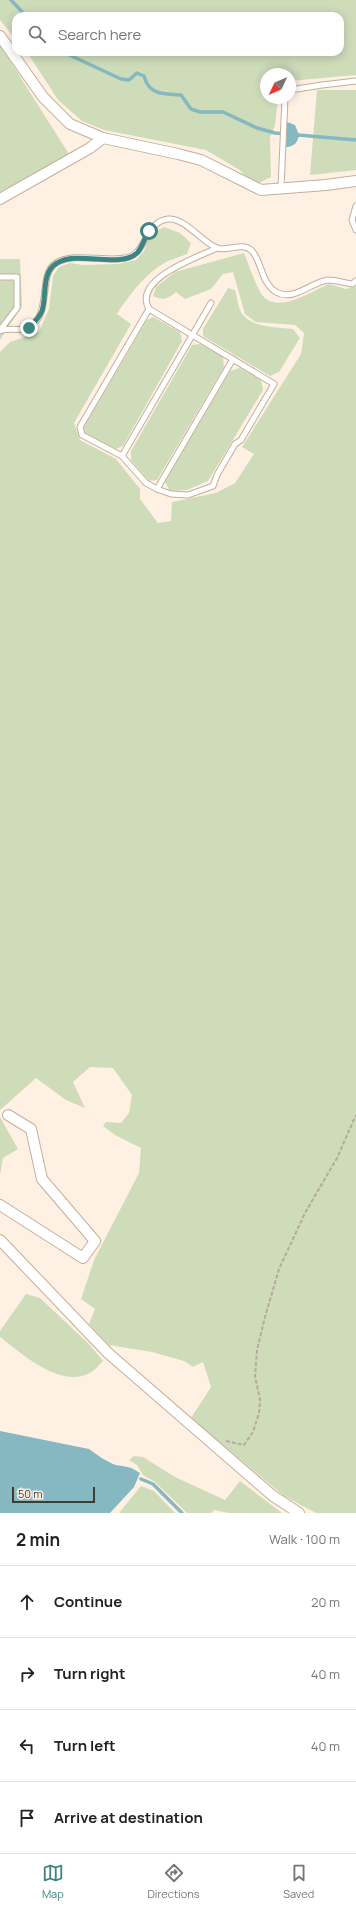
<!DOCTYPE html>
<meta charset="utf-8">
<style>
:root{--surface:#fff;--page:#f6f6f6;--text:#222;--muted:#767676;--line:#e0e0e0;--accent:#3c8583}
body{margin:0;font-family:Manrope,sans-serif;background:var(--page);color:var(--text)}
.compass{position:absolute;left:260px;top:68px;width:36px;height:36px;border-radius:50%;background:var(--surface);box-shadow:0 2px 10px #0003;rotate:226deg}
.scale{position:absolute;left:12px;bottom:10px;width:83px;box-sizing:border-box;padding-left:4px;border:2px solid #423a31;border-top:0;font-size:11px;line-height:14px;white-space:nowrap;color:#423a31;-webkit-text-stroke:3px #fef1e3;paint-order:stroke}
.stop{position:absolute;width:12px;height:12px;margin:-9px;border:3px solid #3c8583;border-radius:50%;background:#fff}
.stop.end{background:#3c8583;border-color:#fff;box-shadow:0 1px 4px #0008}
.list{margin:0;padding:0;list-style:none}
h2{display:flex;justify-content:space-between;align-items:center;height:52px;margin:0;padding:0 16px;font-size:17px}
h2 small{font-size:13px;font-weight:400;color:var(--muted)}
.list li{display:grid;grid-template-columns:26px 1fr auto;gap:12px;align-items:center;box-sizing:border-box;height:72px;padding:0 16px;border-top:1px solid var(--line)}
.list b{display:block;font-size:15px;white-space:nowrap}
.list em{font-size:13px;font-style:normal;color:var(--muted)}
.icon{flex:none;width:22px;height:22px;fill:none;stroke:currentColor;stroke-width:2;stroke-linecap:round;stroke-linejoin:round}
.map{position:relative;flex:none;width:356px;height:1513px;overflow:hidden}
.search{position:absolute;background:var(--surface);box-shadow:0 2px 10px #0003;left:12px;right:12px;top:12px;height:44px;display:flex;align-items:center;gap:10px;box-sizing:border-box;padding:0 14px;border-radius:12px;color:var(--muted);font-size:15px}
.sheet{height:340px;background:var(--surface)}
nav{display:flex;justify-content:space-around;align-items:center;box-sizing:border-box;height:56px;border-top:1px solid var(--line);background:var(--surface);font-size:11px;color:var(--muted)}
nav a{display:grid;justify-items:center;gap:2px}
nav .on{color:var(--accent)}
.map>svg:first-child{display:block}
</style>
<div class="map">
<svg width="356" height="1513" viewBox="0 0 356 1513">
<rect width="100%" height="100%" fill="#fef1e3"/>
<g fill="#cedcba">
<path d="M 0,0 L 356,0 L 356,75 L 290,81 L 290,74 L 266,74 L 266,98 L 278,98 L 275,125 L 270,138 L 271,177 L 259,183 L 246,178 L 241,171 L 206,150 L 104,130 L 82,121 L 58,100 L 27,52 L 340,52 L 340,16 L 16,16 L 16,40 L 0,20 Z"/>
<path d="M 0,45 L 69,154 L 0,192 Z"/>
<path d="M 317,90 L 356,90 L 356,170 L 310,175 Z"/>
<path d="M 164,227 L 180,233 L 191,243 L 187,254 C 180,257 172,259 166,262 C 146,273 129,295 117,314 L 131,324 L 74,423 L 80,440 L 116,459 L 140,489 L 140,499 L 158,523 L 171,521 L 172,502 L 216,493 L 235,483 L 254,454 L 242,447 L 301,354 L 304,333 L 295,325 L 256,322 L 245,314 L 233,272 L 223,274 L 211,289 L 185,299 L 176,292 C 168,299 163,301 153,296 L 156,287 L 175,272 L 244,253 C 248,263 257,289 263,296 C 278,314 312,291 329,284 L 346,289 L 356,286 L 356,1513 L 316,1513 L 284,1496 L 191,1418 L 211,1387 L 203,1362 L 193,1367 L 184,1361 L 152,1352 L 109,1345 L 89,1324 L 95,1309 L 81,1299 L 94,1260 L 139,1173 L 141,1148 L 115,1135 L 103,1126 L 106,1122 L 121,1123 L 129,1113 L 132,1095 L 113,1068 L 90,1067 L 73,1082 L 85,1108 L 66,1100 L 36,1078 L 0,1110 L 0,352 L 10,342 L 39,332 L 49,309 L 53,276 L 59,267 L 70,263 L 83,265 L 118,264 L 136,260 L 144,251 L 151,234 Z"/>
<path d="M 0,259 L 20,259 L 22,306 L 0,340 Z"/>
<path d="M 228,288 L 235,290 C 237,296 238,306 241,312 C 250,328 277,327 293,329 L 300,338 L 279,372 L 270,376 L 203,336 L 203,329 Z"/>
<path d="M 153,317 L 180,332 L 182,341 L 123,446 L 116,449 L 85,433 L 84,427 L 147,320 Z"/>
<path d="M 200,344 L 223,357 L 224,367 L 157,480 L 149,481 L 131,460 L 131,451 L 192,345 Z"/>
<path d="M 240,368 L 261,380 L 263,390 L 208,481 L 187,490 L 170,491 L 165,482 L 230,371 Z"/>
<path d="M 0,1117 L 18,1149 L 3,1158 L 0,1175 Z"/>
<path d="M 26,1294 L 40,1298 L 89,1344 L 103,1361 C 99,1365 94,1371 90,1373 C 60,1389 21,1353 0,1337 L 0,1331 Z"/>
<path d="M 134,1456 L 143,1457 L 175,1477 L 225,1500 L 240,1481 L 282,1513 L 229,1513 L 214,1510 L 211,1513 L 187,1513 L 155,1482 L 143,1475 L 137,1465 L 129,1460 Z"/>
<path d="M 141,1486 L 154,1491 L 175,1513 L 119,1513 Z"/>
</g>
<g fill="#85b8c0">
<path d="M 287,122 L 295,125 L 299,135 C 298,142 294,147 286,147 Z"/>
<path d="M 0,1431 L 89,1449 C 97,1455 104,1460 113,1464 C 125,1468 127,1464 140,1473 L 134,1487 L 110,1513 L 0,1513 Z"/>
</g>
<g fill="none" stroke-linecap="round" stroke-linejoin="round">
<g stroke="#85b8c0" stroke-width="3.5">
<path d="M 11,0 L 26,16"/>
<path d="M 63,52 L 121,79 L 129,80 L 137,73 L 144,76 C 149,95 163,94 181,95 L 191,109 L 200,112 L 223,112 L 257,128 L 275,133 L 356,140"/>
<path d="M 141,1479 L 153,1484 L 182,1513"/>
</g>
<defs>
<g id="lane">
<path d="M 290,90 L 322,85 L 356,81"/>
<path d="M 281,187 L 285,98"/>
<path d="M 356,206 L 352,220 L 356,230"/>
<path d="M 0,277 L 17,277 L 17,308 L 0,330"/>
<path d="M 149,309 L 80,427 L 82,435 L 122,456 L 146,483 L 157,489 L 171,494 L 188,495 L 213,486 L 217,475 L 235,444 L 241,440 L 274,384 L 149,309 C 132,279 198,257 217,248"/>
<path d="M 0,331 C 8,327 21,332 29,327 C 53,314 37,275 56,263 C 73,252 106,262 125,258 C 147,255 144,222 168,219 C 184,217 203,243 217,248 C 228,252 243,241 252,251 C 261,259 261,283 276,292 C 294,302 311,282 328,280 C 335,280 345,283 352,284 L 356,281"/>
<path d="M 122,456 L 211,303"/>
<path d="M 157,489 L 233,359"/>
</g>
<g id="street">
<path d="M 0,36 L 43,97 L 70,124 L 103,138 L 178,154 L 201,160 L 261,190 L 326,185 L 356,181"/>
<path d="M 0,199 L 90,148 L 103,138"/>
<path d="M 0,1205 L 83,1258 L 95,1241 L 42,1179 L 31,1129 L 8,1115"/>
<path d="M 0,1240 L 108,1353 L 273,1496 L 299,1513"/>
</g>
</defs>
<use href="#lane" stroke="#c4af9a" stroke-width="7"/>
<use href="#street" stroke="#c4af9a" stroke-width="12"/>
<path stroke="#b5aa9e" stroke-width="2" stroke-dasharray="4 2" stroke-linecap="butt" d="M 226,1441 L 244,1445 L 253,1432 L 259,1413 L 260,1400 L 255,1376 L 257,1350 L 265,1317 L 279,1269 L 305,1213 L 337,1158 L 356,1115"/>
<use href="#lane" stroke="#fff" stroke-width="5"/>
<use href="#street" stroke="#fff" stroke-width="10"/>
</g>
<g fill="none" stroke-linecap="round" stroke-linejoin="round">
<path stroke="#3c8583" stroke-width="5" d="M 29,328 C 34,323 39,318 42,311 C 47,296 41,272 57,263 C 77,250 120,269 137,253 C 142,248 145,237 149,231"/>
</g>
</svg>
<svg class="compass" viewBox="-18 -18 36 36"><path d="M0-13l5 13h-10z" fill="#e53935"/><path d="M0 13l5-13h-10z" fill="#767676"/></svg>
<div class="scale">50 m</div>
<div class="stop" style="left:149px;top:231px"></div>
<div class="stop end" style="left:29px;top:328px"></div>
<div class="search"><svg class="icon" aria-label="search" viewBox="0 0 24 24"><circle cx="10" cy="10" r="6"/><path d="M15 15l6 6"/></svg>Search here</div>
</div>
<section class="sheet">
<h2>2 min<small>Walk · 100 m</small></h2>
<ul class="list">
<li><svg class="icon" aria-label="ahead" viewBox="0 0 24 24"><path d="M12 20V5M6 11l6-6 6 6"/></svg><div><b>Continue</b></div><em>20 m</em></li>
<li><svg class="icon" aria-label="right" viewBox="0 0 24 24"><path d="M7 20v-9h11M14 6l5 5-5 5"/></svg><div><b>Turn right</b></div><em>40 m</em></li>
<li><svg class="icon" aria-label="left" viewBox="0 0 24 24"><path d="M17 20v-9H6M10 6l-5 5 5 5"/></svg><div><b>Turn left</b></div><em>40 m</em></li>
<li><svg class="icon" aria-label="arrive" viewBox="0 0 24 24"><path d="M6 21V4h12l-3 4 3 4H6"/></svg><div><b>Arrive at destination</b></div></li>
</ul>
</section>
<nav>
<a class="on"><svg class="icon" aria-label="map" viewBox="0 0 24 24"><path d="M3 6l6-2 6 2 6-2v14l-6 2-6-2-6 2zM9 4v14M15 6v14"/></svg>Map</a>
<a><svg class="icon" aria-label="directions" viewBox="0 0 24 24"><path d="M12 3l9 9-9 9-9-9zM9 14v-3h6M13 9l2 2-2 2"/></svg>Directions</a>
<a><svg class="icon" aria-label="saved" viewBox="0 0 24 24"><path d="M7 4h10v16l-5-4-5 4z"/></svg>Saved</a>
</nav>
